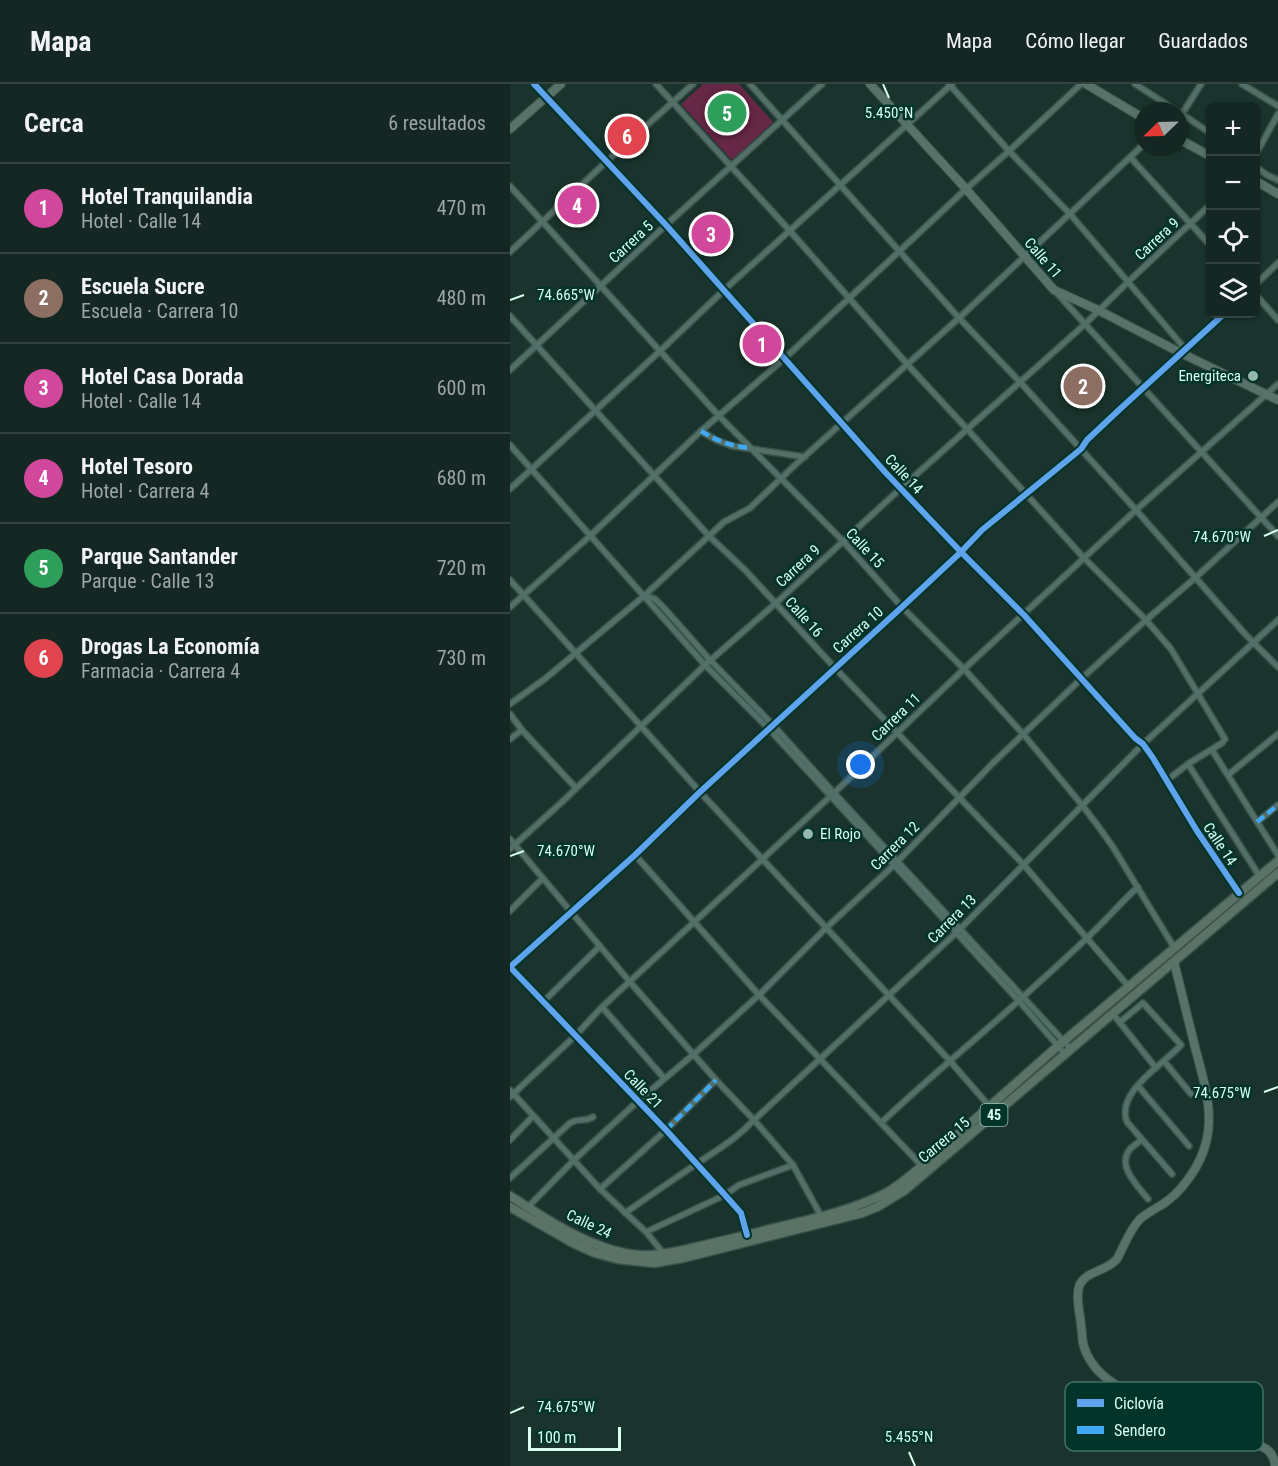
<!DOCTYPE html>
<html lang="es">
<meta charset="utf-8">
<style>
:root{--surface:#142722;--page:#21332f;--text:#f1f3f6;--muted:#9da5a5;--line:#334440;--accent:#0b8043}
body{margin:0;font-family:"Roboto Condensed",sans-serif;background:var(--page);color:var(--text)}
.controls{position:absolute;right:18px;top:18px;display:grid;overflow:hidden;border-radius:9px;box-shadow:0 2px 4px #0004}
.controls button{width:54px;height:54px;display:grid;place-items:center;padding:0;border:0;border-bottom:2px solid var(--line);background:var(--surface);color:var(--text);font:30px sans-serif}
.compass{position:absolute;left:624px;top:18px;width:54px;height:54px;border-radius:50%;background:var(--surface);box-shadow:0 2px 4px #0004;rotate:247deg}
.scale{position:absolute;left:18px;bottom:15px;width:93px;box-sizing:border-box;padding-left:6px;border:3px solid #d7fff2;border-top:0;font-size:16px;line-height:21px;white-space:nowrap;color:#d7fff2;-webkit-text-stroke:4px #023429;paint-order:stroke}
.you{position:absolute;left:351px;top:681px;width:21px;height:21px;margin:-15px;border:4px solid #fff;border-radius:50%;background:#1a73e8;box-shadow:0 0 0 9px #1a73e833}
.badge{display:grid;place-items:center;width:39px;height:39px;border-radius:50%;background:var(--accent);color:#fff;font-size:20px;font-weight:700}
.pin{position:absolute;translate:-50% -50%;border:3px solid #fff;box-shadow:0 2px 6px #0006}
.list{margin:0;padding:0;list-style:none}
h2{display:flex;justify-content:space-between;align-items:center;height:78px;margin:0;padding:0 24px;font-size:26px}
h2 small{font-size:20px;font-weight:400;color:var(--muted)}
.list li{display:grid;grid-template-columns:39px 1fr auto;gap:18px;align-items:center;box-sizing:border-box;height:90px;padding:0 24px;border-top:2px solid var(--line)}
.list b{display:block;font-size:22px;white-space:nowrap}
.list p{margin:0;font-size:20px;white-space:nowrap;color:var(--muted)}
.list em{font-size:20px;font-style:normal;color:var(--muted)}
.icon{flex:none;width:33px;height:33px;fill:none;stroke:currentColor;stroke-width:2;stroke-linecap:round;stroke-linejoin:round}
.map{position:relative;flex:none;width:768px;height:1382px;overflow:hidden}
header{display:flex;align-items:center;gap:36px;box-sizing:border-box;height:84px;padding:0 30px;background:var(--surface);border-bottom:2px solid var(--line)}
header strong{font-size:28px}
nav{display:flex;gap:33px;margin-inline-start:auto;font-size:21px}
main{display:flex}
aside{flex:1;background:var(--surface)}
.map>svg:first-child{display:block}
</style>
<header>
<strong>Mapa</strong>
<nav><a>Mapa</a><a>Cómo llegar</a><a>Guardados</a></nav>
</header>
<main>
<aside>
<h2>Cerca<small>6 resultados</small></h2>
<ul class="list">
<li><span class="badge" style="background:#d1479c">1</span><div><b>Hotel Tranquilandia</b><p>Hotel · Calle 14</p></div><em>470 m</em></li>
<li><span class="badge" style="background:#8d6e63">2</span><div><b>Escuela Sucre</b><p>Escuela · Carrera 10</p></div><em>480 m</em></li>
<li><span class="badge" style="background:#d1479c">3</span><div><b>Hotel Casa Dorada</b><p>Hotel · Calle 14</p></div><em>600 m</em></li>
<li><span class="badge" style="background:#d1479c">4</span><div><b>Hotel Tesoro</b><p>Hotel · Carrera 4</p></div><em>680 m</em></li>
<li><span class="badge" style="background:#2e9e5b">5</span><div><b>Parque Santander</b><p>Parque · Calle 13</p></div><em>720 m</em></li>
<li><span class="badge" style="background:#e0444e">6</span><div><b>Drogas La Economía</b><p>Farmacia · Carrera 4</p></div><em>730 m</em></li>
</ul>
</aside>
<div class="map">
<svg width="768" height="1382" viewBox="0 0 768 1382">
<rect width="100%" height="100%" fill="#1a342d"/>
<path fill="#672746" d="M 193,0 L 229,0 L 263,38 L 222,76 L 171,20 Z"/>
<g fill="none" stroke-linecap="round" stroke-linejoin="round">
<defs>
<g id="street">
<path d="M 24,0 L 156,141 L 375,388 L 451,468 L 514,531 L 625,654 L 633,660 L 643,674 L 687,747 L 729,809"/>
<path d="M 146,0 L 280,147 L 397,280 L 457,345 L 574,474 L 636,536 L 661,565 L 715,655 L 712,659 L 678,680 L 656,697"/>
<path d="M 240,0 L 449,234 L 510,298 L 626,426 L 735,550 L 768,583"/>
<path d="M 439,0 L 499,67 L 560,130 L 677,267"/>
<path d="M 625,0 L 667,27"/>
<path d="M 732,0 L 768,22"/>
<path d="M 669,28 L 700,49"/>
<path d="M 672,30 L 691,0"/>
<path d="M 746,70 L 768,30"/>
<path d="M 620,73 L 700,161"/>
<path d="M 746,83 L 757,91 L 768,96"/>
<path d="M 0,102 L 209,332 L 333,457 L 392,523 L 454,585 L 514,651 L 572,721 L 588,742 L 603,763 L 665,865"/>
<path d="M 0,168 L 96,78 L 183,0"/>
<path d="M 746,200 L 768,179"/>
<path d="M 545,207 L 768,452"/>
<path d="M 746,211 L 768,236"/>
<path d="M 0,232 L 199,452 L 235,486 L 325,584 L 513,780 L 619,903"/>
<path d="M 0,286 L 156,141 L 312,0"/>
<path d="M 191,347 L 206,356 L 222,362 L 295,373"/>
<path d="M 0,361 L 195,581 L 259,645 L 509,917 L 555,970"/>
<path d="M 0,405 L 149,268 L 214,206 L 442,0"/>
<path d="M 0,496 L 190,708 L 440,977 L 480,1023"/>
<path d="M 136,512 L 145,515 L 154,524 L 200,576 L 263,641 L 324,709 L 561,965"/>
<path d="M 0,523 L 80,452 L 191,347 L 275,274 L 456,105 L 499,67 L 571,0"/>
<path d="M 0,620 L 36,594 L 134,512 L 214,438 L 240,424 L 285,381 L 449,234 L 633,61"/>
<path d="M 0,630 L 12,646 L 66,704"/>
<path d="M 0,655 L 12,646"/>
<path d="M 702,666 L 768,771"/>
<path d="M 678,680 L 750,793"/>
<path d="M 718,691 L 768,650"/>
<path d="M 747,738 L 768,721"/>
<path d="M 0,755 L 120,898 L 206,996 L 244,1036 L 283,1081 L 311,1132"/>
<path d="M 0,765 L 52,718 L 195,581 L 266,519 L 390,405 L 574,241 L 618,198 L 700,121"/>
<path d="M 125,771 L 249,911 L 412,1082"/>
<path d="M 0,827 L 33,794"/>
<path d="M 33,918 L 90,862"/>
<path d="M 92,923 L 154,994"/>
<path d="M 603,930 L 646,984"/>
<path d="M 610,938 L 633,919 L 671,961 C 654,980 605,1008 617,1038 L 662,1090"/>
<path d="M 654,977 L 681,1010"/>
<path d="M 628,1002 L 679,1062"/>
<path d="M 0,1006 L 90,1105 L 136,1148 L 154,1170"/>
<path d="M 0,1013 L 65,952 L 92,923 L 324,709 L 454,585 L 626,426 L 768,300"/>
<path d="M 371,1039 C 418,994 468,954 515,911 C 538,890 561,870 582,849 C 598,834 612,817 628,803"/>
<path d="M 0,1056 L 23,1032"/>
<path d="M 631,1056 C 628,1059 623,1062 620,1065 C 606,1082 628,1102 638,1115"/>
<path d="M 0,1094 L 60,1039 C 68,1034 75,1038 83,1033"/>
<path d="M 90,1105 L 156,1046 L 206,996"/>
<path d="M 18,1123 L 64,1076 L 128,1017 L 184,970 L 249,911 L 316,844 L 383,782 L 483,679 L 571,595 L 636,536 L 685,494 L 768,418"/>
<path d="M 115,1129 C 138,1113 161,1097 185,1081 C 208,1065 224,1057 244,1036 L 446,849 L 633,660 L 768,536"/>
<path d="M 136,1148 L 215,1111 L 229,1101 L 283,1081"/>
<path d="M 237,1151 L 231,1129 L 215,1111 L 156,1046 L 0,883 L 125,771 L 190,708 L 392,523 L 451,468 L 472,446 L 571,365 L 577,356 L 610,325 L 714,230"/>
</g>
<g id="secondary">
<path d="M 360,0 L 456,105 L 544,206 L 588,226 L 671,269 L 768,316"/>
<path d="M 576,0 L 633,34"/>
<path d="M 0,45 L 51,0"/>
<path d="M 669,55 L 700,72"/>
<path d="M 746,97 L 768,110"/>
<path d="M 664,878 C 671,906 678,934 685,963 C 698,1013 712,1052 676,1098 C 670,1106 662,1114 653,1120 C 645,1125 637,1129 630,1135 C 620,1145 614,1162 607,1175 C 597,1187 577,1187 570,1200 C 565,1212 570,1229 571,1241 C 572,1247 572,1254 573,1259 C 580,1288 610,1309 638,1311 C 652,1312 670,1308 683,1313 C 699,1319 700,1342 715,1351 C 732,1363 763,1354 765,1382"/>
</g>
<g id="primary">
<path d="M 0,1112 C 37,1135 75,1162 119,1170 C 144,1174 167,1167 191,1162 C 210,1157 230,1153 249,1148 C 291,1137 337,1129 376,1109 C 389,1102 401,1091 412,1082 L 548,962 L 768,777"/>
<path d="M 0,1123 L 63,1159 L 85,1169 L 107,1175 L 144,1179 L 173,1174 L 352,1129 L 367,1123 L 395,1106 L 768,789"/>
</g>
</defs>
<use href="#street" stroke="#3b514b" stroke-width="8"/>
<use href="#secondary" stroke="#3b514b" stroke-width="10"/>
<use href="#primary" stroke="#3b514b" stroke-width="11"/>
<use href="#street" stroke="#537068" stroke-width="5"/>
<use href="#secondary" stroke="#577268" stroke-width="8"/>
<use href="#primary" stroke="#5b7366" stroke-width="8"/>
<g stroke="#3fa9f5" stroke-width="4.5" stroke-dasharray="9 4.5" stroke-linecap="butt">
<path d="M 191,347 C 207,357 221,362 240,364"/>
<path d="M 747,738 L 768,721"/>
<path d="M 156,1046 L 206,996"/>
</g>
<defs>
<g id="cycleway">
<path d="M 24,0 L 156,141 L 375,388 L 451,468 L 514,531 L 625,654 L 633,660 L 643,674 L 687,747 L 729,809"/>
<path d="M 237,1151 L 231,1129 L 215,1111 L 156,1046 L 0,883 L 125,771 L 190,708 L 392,523 L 451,468 L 472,446 L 571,365 L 577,356 L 610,325 L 714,230"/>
</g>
</defs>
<use href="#cycleway" stroke="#023429" stroke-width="10"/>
<use href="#cycleway" stroke="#60a3ed" stroke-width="6"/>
</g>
<path fill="none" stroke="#d7fff2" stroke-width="2" d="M 373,0 L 379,14M 0,216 L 14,211M 754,452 L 768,446M 0,772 L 14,767M 754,1008 L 768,1003M 0,1329 L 14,1323M 399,1368 L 405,1382"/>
<g fill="#95b8ad" stroke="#023429" stroke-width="2">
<circle cx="743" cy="292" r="6"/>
<circle cx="298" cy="750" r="6"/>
</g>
<g text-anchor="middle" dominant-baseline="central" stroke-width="5" stroke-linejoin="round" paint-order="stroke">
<rect fill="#023429" stroke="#97c2b6" stroke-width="1.5" x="470.5" y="1020" width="27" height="22" rx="4.5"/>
<g font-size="14" font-weight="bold" fill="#d7fff2">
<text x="484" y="1031">45</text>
</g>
<g font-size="15" fill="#d7fff2" stroke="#023429">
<text transform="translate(647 155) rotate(-43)">Carrera 9</text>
<text transform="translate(121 158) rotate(-43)">Carrera 5</text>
<text transform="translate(533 174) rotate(49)">Calle 11</text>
<text transform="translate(394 390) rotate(47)">Calle 14</text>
<text transform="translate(355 464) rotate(47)">Calle 15</text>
<text transform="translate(288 482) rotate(-43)">Carrera 9</text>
<text transform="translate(294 533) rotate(48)">Calle 16</text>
<text transform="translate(348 546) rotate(-42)">Carrera 10</text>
<text transform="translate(386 633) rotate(-44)">Carrera 11</text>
<text transform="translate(710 760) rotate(56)">Calle 14</text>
<text transform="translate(385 762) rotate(-45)">Carrera 12</text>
<text transform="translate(442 835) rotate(-45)">Carrera 13</text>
<text transform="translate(133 1005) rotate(46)">Calle 21</text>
<text transform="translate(434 1056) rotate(-40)">Carrera 15</text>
<text transform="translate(79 1140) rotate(25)">Calle 24</text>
</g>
<g font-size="15" fill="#d7fff2" stroke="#023429" text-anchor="end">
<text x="731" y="292">Energiteca</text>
<text x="310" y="750" text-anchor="start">El Rojo</text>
</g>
</g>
<rect x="555" y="1298" width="198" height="69" rx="9" fill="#023429" stroke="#427165" stroke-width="1.5"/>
<rect x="567" y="1315" width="27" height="8" fill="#60a3ed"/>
<rect x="567" y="1342" width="27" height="8" fill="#3fa9f5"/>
<g font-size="16" fill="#d7fff2">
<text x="604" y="1325">Ciclovía</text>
<text x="604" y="1352">Sendero</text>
</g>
<g font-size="15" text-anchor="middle" fill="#d7fff2" stroke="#023429" stroke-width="5" stroke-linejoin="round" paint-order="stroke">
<text x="379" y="34">5.450°N</text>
<text x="56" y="216">74.665°W</text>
<text x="712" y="458">74.670°W</text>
<text x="56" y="772">74.670°W</text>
<text x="712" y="1014">74.675°W</text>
<text x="56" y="1328">74.675°W</text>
<text x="399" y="1358">5.455°N</text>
</g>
</svg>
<div class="controls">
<button>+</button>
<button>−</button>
<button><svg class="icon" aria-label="locate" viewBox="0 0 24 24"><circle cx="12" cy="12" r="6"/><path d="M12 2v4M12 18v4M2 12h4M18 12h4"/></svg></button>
<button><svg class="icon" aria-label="layers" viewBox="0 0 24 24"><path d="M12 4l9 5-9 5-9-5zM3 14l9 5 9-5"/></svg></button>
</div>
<svg class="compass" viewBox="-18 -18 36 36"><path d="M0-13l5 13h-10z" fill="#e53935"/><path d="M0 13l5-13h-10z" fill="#9da5a5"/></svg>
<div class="scale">100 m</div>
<div class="you"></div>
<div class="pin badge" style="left:252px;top:260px;background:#d1479c">1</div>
<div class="pin badge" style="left:573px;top:302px;background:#8d6e63">2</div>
<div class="pin badge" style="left:201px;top:150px;background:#d1479c">3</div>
<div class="pin badge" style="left:67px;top:121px;background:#d1479c">4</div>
<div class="pin badge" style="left:217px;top:29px;background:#2e9e5b">5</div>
<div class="pin badge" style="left:117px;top:52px;background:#e0444e">6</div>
</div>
</main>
